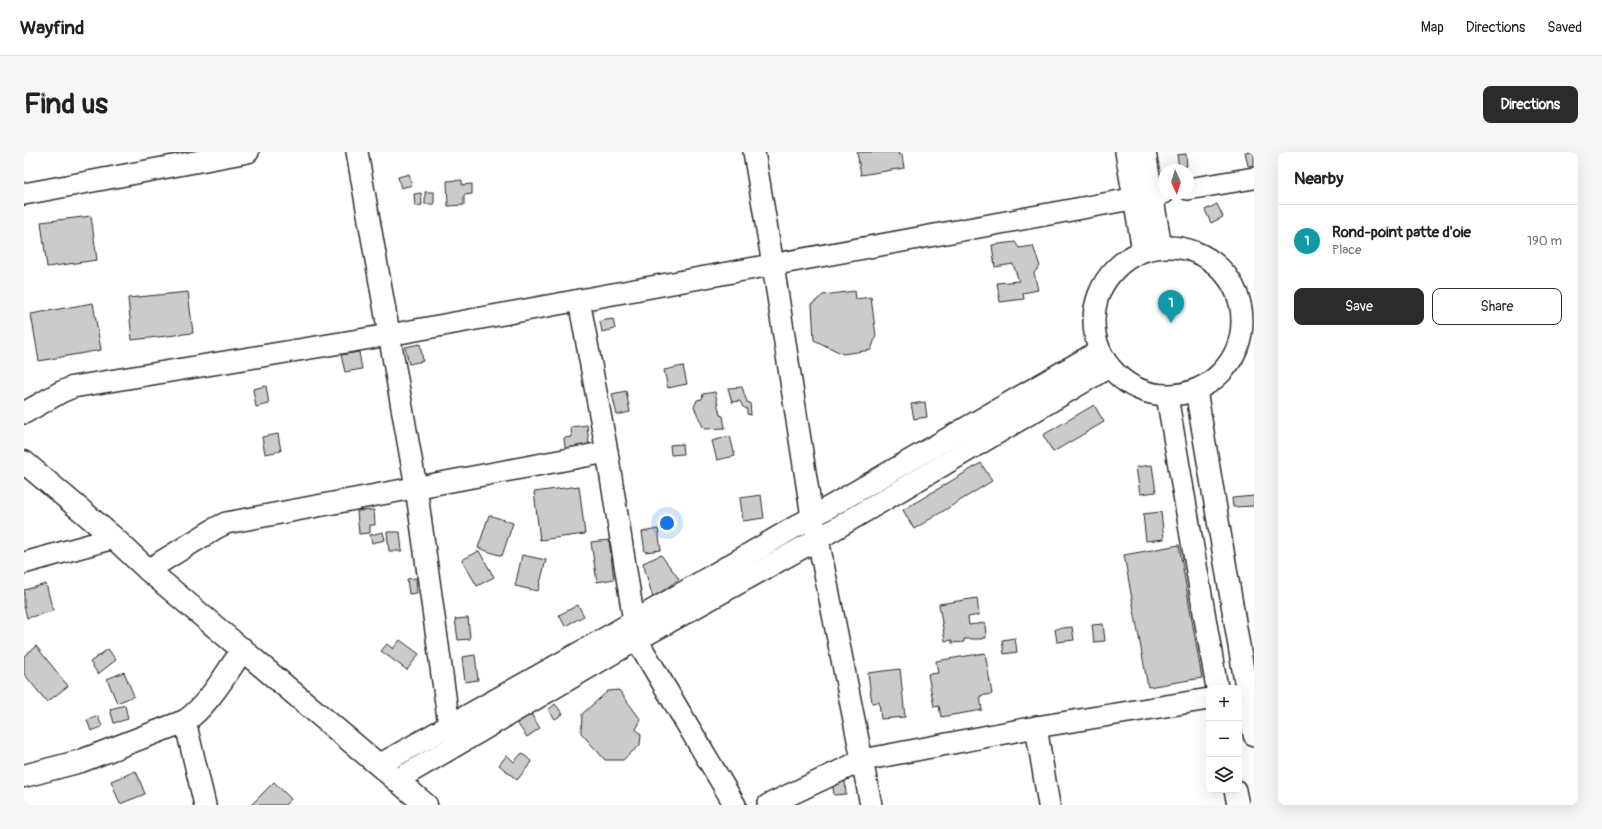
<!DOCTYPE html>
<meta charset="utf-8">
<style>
:root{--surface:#fff;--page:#f6f6f6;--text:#202124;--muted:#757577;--line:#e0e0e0;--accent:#2b2b2b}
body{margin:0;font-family:Pangolin,sans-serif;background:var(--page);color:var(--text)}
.controls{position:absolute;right:12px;bottom:12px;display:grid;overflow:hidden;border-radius:8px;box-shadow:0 4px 16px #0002}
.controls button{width:36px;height:36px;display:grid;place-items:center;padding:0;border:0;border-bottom:1px solid var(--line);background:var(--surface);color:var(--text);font:20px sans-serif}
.compass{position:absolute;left:1134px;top:12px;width:36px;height:36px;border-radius:50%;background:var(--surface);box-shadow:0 4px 16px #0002;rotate:176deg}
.you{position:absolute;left:643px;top:371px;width:14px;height:14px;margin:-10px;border:3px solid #fff;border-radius:50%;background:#1a73e8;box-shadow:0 0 0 6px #1a73e833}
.badge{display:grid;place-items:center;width:26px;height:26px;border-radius:50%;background:var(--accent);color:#fff;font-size:13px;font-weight:700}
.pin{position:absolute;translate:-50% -33px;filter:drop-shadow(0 1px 2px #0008)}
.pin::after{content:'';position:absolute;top:21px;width:14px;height:12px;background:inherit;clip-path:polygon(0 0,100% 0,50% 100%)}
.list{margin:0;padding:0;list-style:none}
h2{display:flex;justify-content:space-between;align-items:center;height:52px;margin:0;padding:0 16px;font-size:17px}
h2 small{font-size:13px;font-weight:400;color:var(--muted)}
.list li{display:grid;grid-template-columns:26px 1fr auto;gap:12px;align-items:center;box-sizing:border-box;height:72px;padding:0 16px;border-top:1px solid var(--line)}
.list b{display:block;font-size:15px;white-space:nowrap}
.list p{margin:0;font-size:13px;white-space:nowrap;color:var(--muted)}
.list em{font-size:13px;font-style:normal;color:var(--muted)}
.actions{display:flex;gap:8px;padding:12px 16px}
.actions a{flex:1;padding:9px 0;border:1px solid var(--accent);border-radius:8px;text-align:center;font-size:14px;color:var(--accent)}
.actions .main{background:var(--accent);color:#fff}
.icon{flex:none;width:22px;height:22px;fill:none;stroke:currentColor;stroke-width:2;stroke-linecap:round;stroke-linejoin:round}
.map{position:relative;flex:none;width:1230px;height:653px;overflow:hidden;border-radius:8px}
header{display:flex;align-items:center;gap:24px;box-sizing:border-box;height:56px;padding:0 20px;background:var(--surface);border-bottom:1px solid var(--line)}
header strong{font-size:19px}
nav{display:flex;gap:22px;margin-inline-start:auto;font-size:14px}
.intro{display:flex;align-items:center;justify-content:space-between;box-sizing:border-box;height:96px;padding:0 24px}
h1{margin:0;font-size:28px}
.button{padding:10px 18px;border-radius:8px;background:var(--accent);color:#fff;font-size:14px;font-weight:700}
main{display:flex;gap:24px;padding:0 24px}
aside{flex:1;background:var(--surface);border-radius:8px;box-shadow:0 4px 16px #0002}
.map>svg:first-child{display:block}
</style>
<header>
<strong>Wayfind</strong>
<nav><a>Map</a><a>Directions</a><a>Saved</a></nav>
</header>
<div class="intro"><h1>Find us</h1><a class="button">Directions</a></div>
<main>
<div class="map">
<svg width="1230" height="653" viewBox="0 0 1230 653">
<rect width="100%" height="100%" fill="#fff"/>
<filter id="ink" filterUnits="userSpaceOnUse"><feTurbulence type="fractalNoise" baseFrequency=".025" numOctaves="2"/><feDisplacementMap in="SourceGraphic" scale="8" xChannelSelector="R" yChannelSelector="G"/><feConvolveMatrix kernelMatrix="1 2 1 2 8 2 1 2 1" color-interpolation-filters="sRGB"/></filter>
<g filter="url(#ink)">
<g fill="#cbcbcb" stroke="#2b2b2b">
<path d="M 833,0 L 874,0 L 875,3 L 878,2 L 880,16 L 837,23 Z"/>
<path d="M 1221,0 L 1230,0 L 1230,13 L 1224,14 Z"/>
<path d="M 1162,2 L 1163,14 L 1155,15 L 1153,3 Z"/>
<path d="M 385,22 L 388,33 L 377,36 L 374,25 Z"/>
<path d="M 438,28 L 438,33 L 448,32 L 448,42 L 440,43 L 440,53 L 424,54 L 423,29 Z"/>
<rect x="401" y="40" width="9" height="12"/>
<path d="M 397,41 L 398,53 L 391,54 L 390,42 Z"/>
<path d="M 1193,52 L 1199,65 L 1187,71 L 1181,58 Z"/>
<path d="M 67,64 L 73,108 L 23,115 L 17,70 Z"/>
<path d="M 991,90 L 995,96 L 1009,94 L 1016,114 L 1010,121 L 1014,138 L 999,141 L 1000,147 L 976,150 L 973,131 L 995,129 L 989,112 L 971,115 L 968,93 Z"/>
<path d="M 831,139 L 832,147 L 847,145 L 852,184 L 847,198 L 819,202 L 790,188 L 788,152 L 799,143 Z"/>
<path d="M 164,140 L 169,181 L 108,188 L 104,146 Z"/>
<path d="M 69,151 L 77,198 L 15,209 L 7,162 Z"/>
<path d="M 589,167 L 591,177 L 578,180 L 576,169 Z"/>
<path d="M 396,192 L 399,209 L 385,212 L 381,195 Z"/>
<path d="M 335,200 L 338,217 L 321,220 L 317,203 Z"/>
<path d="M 659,214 L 663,232 L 644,236 L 640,218 Z"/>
<path d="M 242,234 L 245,252 L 232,255 L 229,237 Z"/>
<path d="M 718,235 L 723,250 L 726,251 L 727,263 L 723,262 L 723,257 L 719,255 L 716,249 L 708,250 L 704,236 Z"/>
<path d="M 602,239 L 606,260 L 593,263 L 588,242 Z"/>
<path d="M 691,240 L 696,263 L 699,264 L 701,276 L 680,277 L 670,255 L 673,248 L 678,247 L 679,242 Z"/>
<path d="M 901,250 L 903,265 L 890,267 L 887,252 Z"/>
<path d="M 1070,253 L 1080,270 L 1029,300 L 1019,283 Z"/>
<path d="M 563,273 L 566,300 L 542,303 L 540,286 L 548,285 L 547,275 Z"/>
<path d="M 254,282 L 257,299 L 241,302 L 238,285 Z"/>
<path d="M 706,284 L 711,304 L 693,308 L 688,289 Z"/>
<path d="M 658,292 L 659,302 L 647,303 L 646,293 Z"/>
<path d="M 957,311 L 968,329 L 890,377 L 879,358 Z"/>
<path d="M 1128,313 L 1132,340 L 1116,342 L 1112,315 Z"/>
<path d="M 555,334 L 561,382 L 516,388 L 510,340 Z"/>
<path d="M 737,343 L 740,366 L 719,369 L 716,346 Z"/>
<path d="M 1230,344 L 1230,354 L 1209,355 L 1208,346 Z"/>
<path d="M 350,358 L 351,373 L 346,373 L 346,381 L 335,382 L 333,359 Z"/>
<path d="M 1137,360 L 1140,387 L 1122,389 L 1119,362 Z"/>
<path d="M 465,363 L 489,371 L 478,404 L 454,396 Z"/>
<path d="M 634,377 L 637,398 L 621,400 L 618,380 Z"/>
<path d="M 359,380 L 361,388 L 348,391 L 346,383 Z"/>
<path d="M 363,380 L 376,380 L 378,399 L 365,399 Z"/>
<path d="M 585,388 L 590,427 L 573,430 L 567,390 Z"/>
<path d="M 1155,393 L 1178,526 L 1124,535 L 1100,403 Z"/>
<path d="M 455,399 L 470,425 L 453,434 L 438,408 Z"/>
<path d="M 498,403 L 522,408 L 514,439 L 491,434 Z"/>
<path d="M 637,403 L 655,427 L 629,446 L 619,411 Z"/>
<path d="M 392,426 L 393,441 L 385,442 L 383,427 Z"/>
<path d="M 22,432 L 29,459 L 3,466 L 0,454 L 0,438 Z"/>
<path d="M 953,446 L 955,463 L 944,465 L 945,473 L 961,471 L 962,486 L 958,486 L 958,487 L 940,487 L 940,490 L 928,491 L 928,488 L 921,489 L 915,452 Z"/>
<path d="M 554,453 L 560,464 L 541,474 L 535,463 Z"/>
<path d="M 444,466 L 446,487 L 434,488 L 431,467 Z"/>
<path d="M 1079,472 L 1081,489 L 1070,490 L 1068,473 Z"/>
<path d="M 1048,475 L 1050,488 L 1033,490 L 1031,477 Z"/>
<path d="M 991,486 L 993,500 L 980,502 L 978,488 Z"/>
<path d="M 376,488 L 395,502 L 383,518 L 357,499 L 363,492 L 369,497 Z"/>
<path d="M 12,494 L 44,534 L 23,550 L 0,522 L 0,504 Z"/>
<path d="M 84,497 L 92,508 L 74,522 L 66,510 Z"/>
<path d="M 961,501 L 968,542 L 956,544 L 958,558 L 917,565 L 915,554 L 910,555 L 904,522 L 914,521 L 912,509 Z"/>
<path d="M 451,503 L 454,528 L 441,530 L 438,505 Z"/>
<path d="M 876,517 L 881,565 L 857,567 L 855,550 L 848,551 L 844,521 Z"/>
<path d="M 100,520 L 110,544 L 93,551 L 83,527 Z"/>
<path d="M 595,538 L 617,568 L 612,577 L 617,583 L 616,593 L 599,608 L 581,608 L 557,581 L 558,562 L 584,539 Z"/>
<path d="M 531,552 L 539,562 L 531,567 L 524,558 Z"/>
<path d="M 101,553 L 104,567 L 90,571 L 86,557 Z"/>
<path d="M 507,562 L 516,576 L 503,585 L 493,571 Z"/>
<path d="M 74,564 L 78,575 L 67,579 L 63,568 Z"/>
<path d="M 498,601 L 508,610 L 493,628 L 475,613 L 483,603 L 490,610 Z"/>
<path d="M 112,619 L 121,642 L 96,652 L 87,629 Z"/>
<path d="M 821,629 L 822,642 L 810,643 L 808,630 Z"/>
<path d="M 250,630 L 267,647 L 261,653 L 227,653 Z"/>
</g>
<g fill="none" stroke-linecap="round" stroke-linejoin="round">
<defs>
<g id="minor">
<path d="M 333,0 L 392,335 L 425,573 L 432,583"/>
<path d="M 730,0 L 749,113 L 788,365 L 794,387 L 847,653"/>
<path d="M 1102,0 L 1119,99"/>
<path d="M 1121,0 L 1137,95"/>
<path d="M 1164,37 L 1230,26"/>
<path d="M 0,42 L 224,0"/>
<circle cx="1144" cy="169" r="74"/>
<path d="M 555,148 L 583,300 L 613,488 L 711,653"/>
<path d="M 1172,238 L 1230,583"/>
<path d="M 1143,244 L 1193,536"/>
<path d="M 0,261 L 37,240 L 49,235 L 365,183 L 1140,41"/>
<path d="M 0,411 L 90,386"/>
<path d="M 124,418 L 192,376 L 202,371 L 583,300"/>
<path d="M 161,569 L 181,653"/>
<path d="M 1012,575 L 1025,653"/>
<path d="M 355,613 L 578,488 L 788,365 L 1075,199"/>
<path d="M 373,628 L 593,499 L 794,387 L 1085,215"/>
<path d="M 1211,638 L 1214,653"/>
<path d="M 744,653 L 839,608 L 1012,575 L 1185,547"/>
</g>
<path id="tertiary" d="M 0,624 L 57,609 L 161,569 C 183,555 204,519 219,497"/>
<path id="trunk" d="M 0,310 L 90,386 L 124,418 L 402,653"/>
</defs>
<use href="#minor" stroke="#2b2b2b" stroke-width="24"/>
<use href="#tertiary" stroke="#2b2b2b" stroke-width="25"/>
<use href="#trunk" stroke="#2b2b2b" stroke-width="25"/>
<use href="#minor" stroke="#fff" stroke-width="21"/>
<use href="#tertiary" stroke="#fff" stroke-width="22"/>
<use href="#trunk" stroke="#fff" stroke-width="22"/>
</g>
</g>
</svg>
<div class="controls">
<button>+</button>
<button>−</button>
<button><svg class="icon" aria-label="layers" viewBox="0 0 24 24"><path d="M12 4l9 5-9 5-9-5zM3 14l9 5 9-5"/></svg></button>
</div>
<svg class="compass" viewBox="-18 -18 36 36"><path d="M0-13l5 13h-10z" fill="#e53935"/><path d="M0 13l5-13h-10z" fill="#757577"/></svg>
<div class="you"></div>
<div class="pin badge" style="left:1147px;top:171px;background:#0f9aa8">1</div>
</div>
<aside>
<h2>Nearby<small></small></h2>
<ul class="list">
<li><span class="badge" style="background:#0f9aa8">1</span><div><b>Rond-point patte d'oie</b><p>Place</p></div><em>190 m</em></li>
</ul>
<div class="actions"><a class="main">Save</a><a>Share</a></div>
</aside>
</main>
